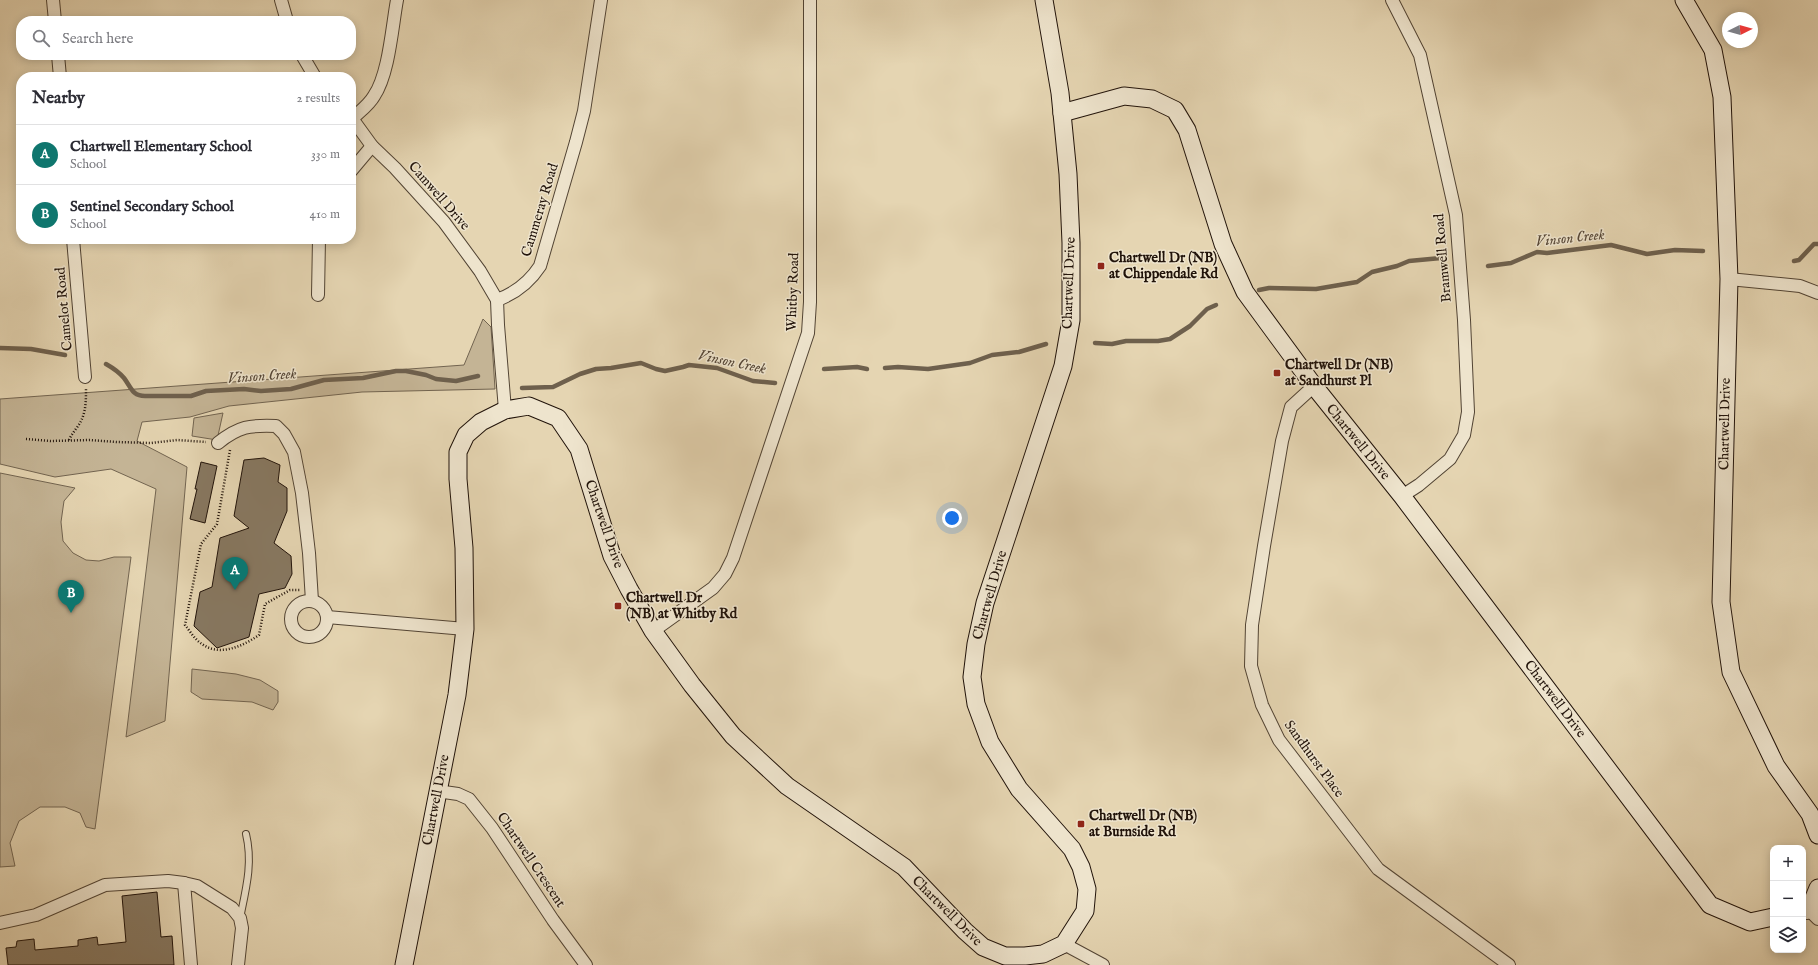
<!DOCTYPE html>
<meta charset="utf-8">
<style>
:root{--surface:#fff;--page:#f7f7f7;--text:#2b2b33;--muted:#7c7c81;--line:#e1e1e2;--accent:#0f766e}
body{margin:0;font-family:"IM FELL English",serif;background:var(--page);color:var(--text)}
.controls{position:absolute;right:12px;bottom:12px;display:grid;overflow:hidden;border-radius:8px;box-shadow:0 2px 10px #0003}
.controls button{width:36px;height:36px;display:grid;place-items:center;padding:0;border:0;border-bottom:1px solid var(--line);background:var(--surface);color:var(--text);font:20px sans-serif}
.compass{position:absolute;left:1722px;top:12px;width:36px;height:36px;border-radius:50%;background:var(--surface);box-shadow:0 2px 10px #0003;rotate:85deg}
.you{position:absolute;left:952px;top:518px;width:14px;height:14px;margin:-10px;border:3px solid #fff;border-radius:50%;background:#1a73e8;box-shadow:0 0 0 6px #1a73e833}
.badge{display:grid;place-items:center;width:26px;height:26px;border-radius:50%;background:var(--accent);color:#fff;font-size:13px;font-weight:700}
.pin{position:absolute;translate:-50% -33px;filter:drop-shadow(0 1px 2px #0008)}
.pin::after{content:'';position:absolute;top:21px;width:14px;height:12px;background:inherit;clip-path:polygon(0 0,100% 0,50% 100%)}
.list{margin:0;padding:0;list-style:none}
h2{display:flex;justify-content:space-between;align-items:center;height:52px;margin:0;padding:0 16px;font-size:17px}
h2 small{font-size:13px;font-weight:400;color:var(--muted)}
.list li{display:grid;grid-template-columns:26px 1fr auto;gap:12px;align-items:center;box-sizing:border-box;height:60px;padding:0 16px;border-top:1px solid var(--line)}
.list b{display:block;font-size:15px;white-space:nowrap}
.list p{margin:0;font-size:13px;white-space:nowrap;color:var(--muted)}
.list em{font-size:13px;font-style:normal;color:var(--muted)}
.icon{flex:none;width:22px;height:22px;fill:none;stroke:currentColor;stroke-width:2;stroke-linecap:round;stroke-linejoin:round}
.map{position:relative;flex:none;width:1818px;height:965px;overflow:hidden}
.search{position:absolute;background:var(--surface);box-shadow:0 2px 10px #0003;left:16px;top:16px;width:340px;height:44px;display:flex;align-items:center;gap:10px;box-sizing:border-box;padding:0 14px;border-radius:16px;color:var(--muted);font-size:15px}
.panel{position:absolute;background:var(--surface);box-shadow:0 2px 10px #0003;left:16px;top:72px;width:340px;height:172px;border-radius:16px}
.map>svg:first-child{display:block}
</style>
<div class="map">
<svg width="1818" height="965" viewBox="0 0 1818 965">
<rect width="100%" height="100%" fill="#e5d5b2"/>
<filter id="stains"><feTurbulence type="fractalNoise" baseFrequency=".005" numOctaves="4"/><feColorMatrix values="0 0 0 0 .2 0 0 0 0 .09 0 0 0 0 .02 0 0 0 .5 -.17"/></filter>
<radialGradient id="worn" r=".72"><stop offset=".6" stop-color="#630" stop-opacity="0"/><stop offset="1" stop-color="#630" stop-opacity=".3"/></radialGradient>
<g fill="#c4b495" stroke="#726450">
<path d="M 483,319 L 491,327 L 495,389 L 362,392 L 229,406 L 190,417 L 142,422 L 137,441 L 187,467 L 165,721 L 126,737 L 156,489 L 111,469 L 55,477 L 0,464 L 0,399 L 464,365 Z"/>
<path d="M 223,413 L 217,440 L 192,436 L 194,418 Z"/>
<path d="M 0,473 L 75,488 L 64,501 L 61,522 L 63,541 L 73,553 L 86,560 L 99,561 L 114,557 L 131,557 L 95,829 L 86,827 L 80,813 L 65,807 L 40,807 L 19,821 L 10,843 L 15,866 L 0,867 Z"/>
<path d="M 192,669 L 236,674 L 260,680 L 278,691 L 278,702 L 273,710 L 252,702 L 202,699 L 191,692 Z"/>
</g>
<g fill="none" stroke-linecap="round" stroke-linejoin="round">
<g stroke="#6e604d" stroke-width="4.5">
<path d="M 1794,261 L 1799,260 L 1814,244 L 1818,244"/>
<path d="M 1488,266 L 1511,263 L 1537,252 L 1547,253 L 1611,245 L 1647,254 L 1675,250 L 1703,251"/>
<path d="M 1259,290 L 1269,288 L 1316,289 L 1357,282 L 1372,272 L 1397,266 L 1409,261 L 1441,258"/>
<path d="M 1095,343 L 1112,344 L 1126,341 L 1158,341 L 1170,339 L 1190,326 L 1207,309 L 1216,305"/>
<path d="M 0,348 L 31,349 L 65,355"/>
<path d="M 106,364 C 113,368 119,372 124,378 C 131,387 132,396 145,396 L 191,396 L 206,391 L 244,389 L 261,391 L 291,389 L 324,380 L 363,378 L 396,371 L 406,371 L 426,375 L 436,379 L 456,381 L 478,376"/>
<path d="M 885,368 L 898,367 L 928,369 L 970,363 L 992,355 L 1019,352 L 1046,344"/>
<path d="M 824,369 L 857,367 L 867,369"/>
<path d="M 522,388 L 553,387 L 580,374 L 596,369 L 611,368 L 641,363 L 656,369 L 665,371 L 683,367 L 689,365 L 717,368 L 753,381 L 775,383"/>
</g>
</g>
<g fill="#877861" stroke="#21130a">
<path d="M 264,458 L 280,465 L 278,482 L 287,488 L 287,511 L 274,543 L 291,556 L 292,574 L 285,588 L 259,594 L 249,637 L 217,648 L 194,626 L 200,592 L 212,587 L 220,538 L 249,528 L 234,516 L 244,460 Z"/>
<path d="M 201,462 L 217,466 L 205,523 L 190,519 L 197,489 L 195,489 Z"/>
<path d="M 157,892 L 161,937 L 172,936 L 174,965 L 8,965 L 6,948 L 16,947 L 17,941 L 34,939 L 35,950 L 78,946 L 78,940 L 97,937 L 98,945 L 126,942 L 122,896 Z"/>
</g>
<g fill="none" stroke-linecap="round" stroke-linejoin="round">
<defs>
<path id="lane" d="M 240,918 C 246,889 253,863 246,834"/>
<g id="street">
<path d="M 53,0 L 55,21"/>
<path d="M 281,0 L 287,21"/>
<path d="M 1392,0 L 1420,55 L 1456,215 L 1464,320 L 1468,412 L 1464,435 L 1450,459 L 1419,485 L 1402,496"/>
<path d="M 58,55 L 60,77"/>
<path d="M 302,55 L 315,77"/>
<path d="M 351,117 L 372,146 L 395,168 L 444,222 L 480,271 L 497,300"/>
<path d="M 352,119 C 359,112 369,105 374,96 C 389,74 392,27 397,0"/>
<path d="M 351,171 L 372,146"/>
<path d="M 73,239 L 85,377"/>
<path d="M 1729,279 L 1800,286 L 1818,293"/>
<path d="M 318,295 L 319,239"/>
<path d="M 497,300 C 516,293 529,283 540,266 L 576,142 L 584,111 L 601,0"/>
<path d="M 497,300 L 498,325 L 505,410"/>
<path d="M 1314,386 L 1291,407 L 1282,441 L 1264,546 L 1252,625 L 1251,666 L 1262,705 L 1279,740 L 1378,869 L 1509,965"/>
<path d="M 218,443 C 239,426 250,425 276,426 L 284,434 L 294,452 L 302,493 L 309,553 L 312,601"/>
<circle cx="309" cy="619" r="18"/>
<path d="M 327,617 L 465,629"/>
<path d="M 653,631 L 713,588 L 725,574 L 733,558 L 808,333 L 810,302 L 810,0"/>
<path d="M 437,791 L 458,794 L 469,799 L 492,828 L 553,920 L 586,965"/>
<path d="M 184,883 L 191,965"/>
<path d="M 1809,910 L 1818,919"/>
<path d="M 0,923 L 36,915 L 105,885 L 168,881 L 184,883 L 197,886 L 232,908 L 240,918 L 242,928 L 238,965"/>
<path d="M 1064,944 L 1103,965"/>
</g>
<g id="secondary">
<path d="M 1684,0 L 1713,50 L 1722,97 L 1729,279 L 1721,602 L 1731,672 L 1776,766 L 1810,814 L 1818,835"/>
<path d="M 1062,113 L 1124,96 L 1152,99 L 1175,110 L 1187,130 L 1223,244 L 1245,292 L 1314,386 L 1402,496 L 1710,905 L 1750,922 L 1773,917"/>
<path d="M 1803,911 L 1809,910 L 1818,888"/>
<path d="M 404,965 L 457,695 L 465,629 L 464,548 L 458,479 L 458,452 L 466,435 L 481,422 L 505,410 L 529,406 L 558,418 L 579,449 L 612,556 L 629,589 L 653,631 L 692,685 L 733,736 L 787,786 L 904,867 L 965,931 L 983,947 L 1005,956 L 1025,956 L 1043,954 L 1064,944 L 1085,911 L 1087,889 L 1081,867 L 1072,849 L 1019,789 L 990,742 L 976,704 L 972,677 L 976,644 L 985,603 L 1063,366 L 1071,320 L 1071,243 L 1068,174 L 1060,93 L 1044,0"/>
</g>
</defs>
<use href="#lane" stroke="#524434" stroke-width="8"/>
<use href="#street" stroke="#524434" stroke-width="14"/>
<use href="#secondary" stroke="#21130a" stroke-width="19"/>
<g stroke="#21130a" stroke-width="2.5" stroke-dasharray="1 2" stroke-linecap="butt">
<path d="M 26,439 L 50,441 L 90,440 L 116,442 L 151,443 L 177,440 L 206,442"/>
<path d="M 69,440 C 72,433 78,427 81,421 C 86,411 86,400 86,389"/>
<path d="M 230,450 L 217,524 L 201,544 L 185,625 C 190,631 195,640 202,644 C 220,657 243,646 259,635 L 265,604 L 290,590 L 300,590"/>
</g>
<use href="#lane" stroke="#eee4cd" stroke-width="6"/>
<use href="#street" stroke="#eee4cd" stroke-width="12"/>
<use href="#secondary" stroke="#eee4cd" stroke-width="17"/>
</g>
<g fill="#8f2418" stroke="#eee4cd" stroke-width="1.5">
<rect x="1097" y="262" width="8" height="8" rx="2"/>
<rect x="1273" y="369" width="8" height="8" rx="2"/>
<rect x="614" y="602" width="8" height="8" rx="2"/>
<rect x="1077" y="820" width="8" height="8" rx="2"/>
</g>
<g text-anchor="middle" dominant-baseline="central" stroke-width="3" stroke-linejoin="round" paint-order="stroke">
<g font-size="14" fill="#21130a" stroke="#eee4cd">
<text transform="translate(439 196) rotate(49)">Camwell Drive</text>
<text transform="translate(540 210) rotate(-73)">Cammeray Road</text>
<text transform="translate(1443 258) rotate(-95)">Bramwell Road</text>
<text transform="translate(1069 283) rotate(-88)">Chartwell Drive</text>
<text transform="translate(793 292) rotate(-88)">Whitby Road</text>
<text transform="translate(64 309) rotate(-95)">Camelot Road</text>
<text transform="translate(1725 424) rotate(-89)">Chartwell Drive</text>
<text transform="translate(1358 442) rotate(51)">Chartwell Drive</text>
<text transform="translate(604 524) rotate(71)">Chartwell Drive</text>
<text transform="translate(990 595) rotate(-74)">Chartwell Drive</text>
<text transform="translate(1555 699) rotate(53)">Chartwell Drive</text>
<text transform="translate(1314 759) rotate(54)">Sandhurst Place</text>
<text transform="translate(436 800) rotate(-79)">Chartwell Drive</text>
<text transform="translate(531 860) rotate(56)">Chartwell Crescent</text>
<text transform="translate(947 911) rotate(45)">Chartwell Drive</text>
</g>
<g font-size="14" font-weight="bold" fill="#21130a" stroke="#eee4cd" text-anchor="start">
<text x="1109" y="258">Chartwell Dr (NB)<tspan x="1109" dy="16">at Chippendale Rd</tspan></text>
<text x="1285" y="365">Chartwell Dr (NB)<tspan x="1285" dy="16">at Sandhurst Pl</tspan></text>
<text x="626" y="598">Chartwell Dr<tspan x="626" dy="16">(NB) at Whitby Rd</tspan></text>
<text x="1089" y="816">Chartwell Dr (NB)<tspan x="1089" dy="16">at Burnside Rd</tspan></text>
</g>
<g font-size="15" font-style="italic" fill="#554636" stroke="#eee4cd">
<text transform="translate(1570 238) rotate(-6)">Vinson Creek</text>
<text transform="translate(732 362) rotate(12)">Vinson Creek</text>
<text transform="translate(262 376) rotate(-4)">Vinson Creek</text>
</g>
</g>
<rect width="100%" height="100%" filter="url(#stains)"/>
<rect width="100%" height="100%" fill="url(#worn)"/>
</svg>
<div class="controls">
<button>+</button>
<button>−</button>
<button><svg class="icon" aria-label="layers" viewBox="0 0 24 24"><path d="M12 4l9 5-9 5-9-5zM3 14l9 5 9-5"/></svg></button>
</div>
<svg class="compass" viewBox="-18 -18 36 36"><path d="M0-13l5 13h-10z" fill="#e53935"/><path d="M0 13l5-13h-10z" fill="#7c7c81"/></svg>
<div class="you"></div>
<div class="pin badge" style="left:235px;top:590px">A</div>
<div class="pin badge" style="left:71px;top:613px">B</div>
<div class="search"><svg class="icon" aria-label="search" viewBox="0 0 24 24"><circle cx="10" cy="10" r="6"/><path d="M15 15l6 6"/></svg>Search here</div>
<section class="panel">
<h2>Nearby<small>2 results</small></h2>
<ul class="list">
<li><span class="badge">A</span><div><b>Chartwell Elementary School</b><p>School</p></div><em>330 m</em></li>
<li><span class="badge">B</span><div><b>Sentinel Secondary School</b><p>School</p></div><em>410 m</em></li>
</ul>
</section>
</div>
